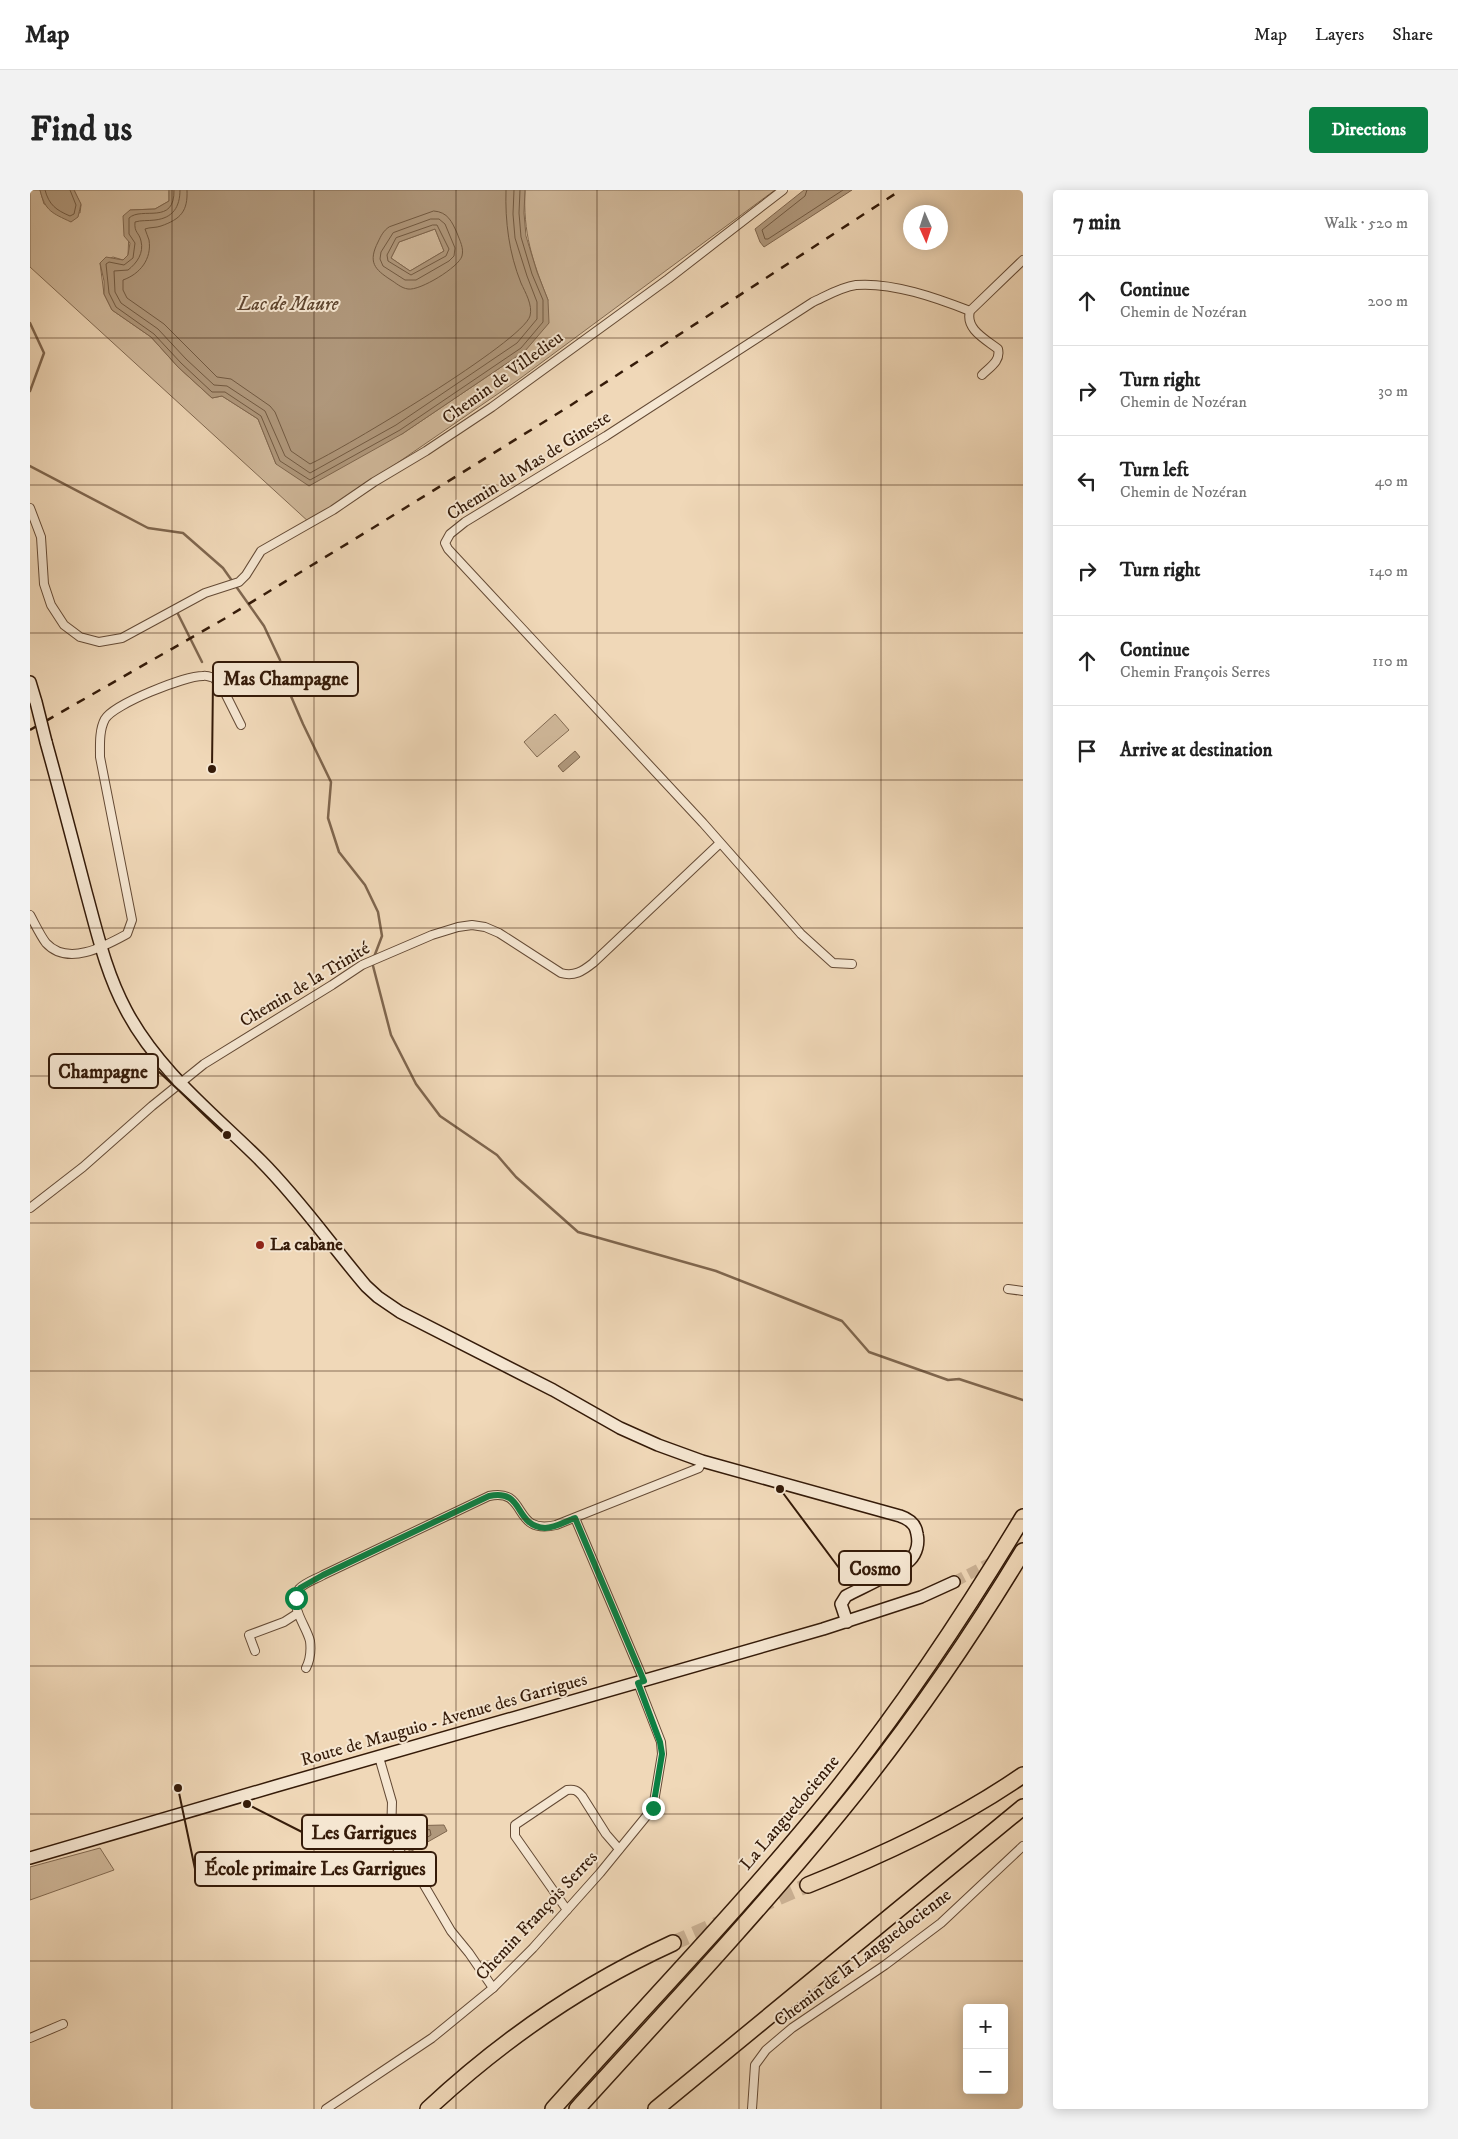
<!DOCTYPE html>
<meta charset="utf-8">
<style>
:root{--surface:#fff;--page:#f2f2f2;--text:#222;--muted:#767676;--line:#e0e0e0;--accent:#0b8043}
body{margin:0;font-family:"IM FELL DW Pica",serif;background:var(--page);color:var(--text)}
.controls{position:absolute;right:15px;bottom:15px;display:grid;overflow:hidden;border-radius:5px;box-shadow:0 2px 12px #0003}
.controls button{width:45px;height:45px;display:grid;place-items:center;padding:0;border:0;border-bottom:1px solid var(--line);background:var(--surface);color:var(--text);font:25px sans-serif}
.compass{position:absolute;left:873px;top:15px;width:45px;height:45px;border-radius:50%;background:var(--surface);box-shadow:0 2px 12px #0003;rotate:177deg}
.stop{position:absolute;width:15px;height:15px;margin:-11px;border:4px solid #0b8043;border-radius:50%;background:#fff}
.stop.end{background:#0b8043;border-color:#fff;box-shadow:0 1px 5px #0008}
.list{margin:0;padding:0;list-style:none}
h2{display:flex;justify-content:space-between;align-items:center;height:65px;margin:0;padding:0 20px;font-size:21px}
h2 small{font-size:16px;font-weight:400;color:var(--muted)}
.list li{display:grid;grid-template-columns:32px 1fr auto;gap:15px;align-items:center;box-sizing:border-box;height:90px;padding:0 20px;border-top:1px solid var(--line)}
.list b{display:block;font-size:19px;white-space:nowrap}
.list p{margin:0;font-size:16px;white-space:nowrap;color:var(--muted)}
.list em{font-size:16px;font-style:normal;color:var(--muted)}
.icon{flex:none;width:28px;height:28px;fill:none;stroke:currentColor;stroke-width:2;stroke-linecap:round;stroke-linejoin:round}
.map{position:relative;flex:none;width:993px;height:1919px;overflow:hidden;border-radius:5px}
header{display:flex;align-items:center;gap:30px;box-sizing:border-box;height:70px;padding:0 25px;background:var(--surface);border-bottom:1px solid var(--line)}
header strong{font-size:24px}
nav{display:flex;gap:28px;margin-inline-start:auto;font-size:18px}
.intro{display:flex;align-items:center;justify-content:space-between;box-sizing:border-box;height:120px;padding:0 30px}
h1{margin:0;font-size:35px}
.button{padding:12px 22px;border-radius:5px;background:var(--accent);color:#fff;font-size:18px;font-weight:700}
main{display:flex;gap:30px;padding:0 30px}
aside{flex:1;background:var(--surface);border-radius:5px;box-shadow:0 2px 12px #0003}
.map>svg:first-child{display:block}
</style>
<header>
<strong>Map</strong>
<nav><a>Map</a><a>Layers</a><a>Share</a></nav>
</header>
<div class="intro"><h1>Find us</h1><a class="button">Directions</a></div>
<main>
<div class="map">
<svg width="993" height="1919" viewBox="0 0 993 1919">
<rect width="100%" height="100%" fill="#f0d8b8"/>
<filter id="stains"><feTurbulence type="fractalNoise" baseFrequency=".004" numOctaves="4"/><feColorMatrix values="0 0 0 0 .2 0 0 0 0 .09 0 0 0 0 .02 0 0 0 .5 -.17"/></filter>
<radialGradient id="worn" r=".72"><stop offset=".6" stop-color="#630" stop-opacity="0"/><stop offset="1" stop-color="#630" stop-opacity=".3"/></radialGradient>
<g fill="#d0b89a" stroke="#826a52">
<path d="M 0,0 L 10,0 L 14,14 L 50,23 L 51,15 L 44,0 L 139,0 L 139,11 L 125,19 L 100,20 L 98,65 L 93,70 L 83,67 L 70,73 L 74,104 L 82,120 L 121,147 L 148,177 L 182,208 L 192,206 L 228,229 L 246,274 L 372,244 L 495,161 L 518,110 C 502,70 493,43 495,0 L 745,0 L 488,190 L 280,333 L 0,77 Z"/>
<path d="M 405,39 L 414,61 L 380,81 L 361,68 L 369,52 Z"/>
<path d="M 525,524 L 539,540 L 507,567 L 494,552 Z"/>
<path d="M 70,1658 L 84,1680 L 0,1710 L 0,1677 Z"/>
</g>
<g fill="#b0987c" stroke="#7f664e" fill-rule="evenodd">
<path d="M 10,0 L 44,0 L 51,14 L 48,27 L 41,32 C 22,23 15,21 10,0 Z"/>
<path d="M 139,0 L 495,0 L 494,23 L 496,46 L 507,82 L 518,110 L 519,133 L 495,161 L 372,244 L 279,296 L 246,274 L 228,229 L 192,206 L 182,208 L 148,177 L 121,147 L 82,120 L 74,104 L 74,91 L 70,73 L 76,67 L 93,70 L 98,65 L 100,53 L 94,46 L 93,26 L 100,20 L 125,19 L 139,11 ZM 405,39 L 414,61 L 380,81 L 361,68 L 369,52 Z"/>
<path d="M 774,0 L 822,0 L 734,57 L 730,52 L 725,39 Z"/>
<path d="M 545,561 L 550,567 L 533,582 L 528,576 Z"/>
<path d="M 414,1635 L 417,1641 L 380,1662 L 370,1646 L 370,1640 L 372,1636 Z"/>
</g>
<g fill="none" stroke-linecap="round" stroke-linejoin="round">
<g stroke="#725a42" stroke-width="1">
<path d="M 15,0 C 19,15 26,20 40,26 L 44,24 L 46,15 L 40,0"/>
<path d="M 144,0 C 145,36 112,16 99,28 L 99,44 L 105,53 L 103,68 L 94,75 L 79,72 L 76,74 L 79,103 L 86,117 L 124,144 L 151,173 L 182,202 L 195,202 L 231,226 L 250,271 L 280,290 L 370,240 L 491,158 L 513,132 L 513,110 L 502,84 L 491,47 L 489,23 L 490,0"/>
<path d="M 150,0 C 150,17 143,28 125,30 C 118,31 111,30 105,32 C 104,43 109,42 111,51 C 114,63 107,73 98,80 L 84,81 L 85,102 L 91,113 L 128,139 L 156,169 L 184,195 L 197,196 L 235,221 L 255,266 L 280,283 L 366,235 L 487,153 L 507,129 L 507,112 L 497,86 L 485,48 L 483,24 L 484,0"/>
<path d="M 157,0 C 158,21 151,29 131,36 C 126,38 120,37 115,39 C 116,43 118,46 119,50 C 122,69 110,84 93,90 L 93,100 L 97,108 L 134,134 L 187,187 L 201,189 L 240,216 L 245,222 L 261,261 L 280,274 C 313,259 492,152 500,126 C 503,115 495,102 491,93 C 479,63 475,32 476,0"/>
<path d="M 777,0 L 775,6 L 732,40 L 735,49 L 738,49 L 813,0"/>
<path d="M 404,21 C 418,22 422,32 427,43 C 430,51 434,58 432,66 C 429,77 390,101 378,99 C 371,98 366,93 361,90 C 344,79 338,72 348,52 C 351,46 353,41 359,37 Z"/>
<path d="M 401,29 L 409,29 L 415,34 L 425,58 L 424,66 L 419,71 L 386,90 L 375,90 L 353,76 L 350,69 L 351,62 L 363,43 Z"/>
<path d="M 403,35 L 407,35 L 419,59 L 416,66 L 381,85 L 358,71 L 357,65 L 366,48 Z"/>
<path d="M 400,1640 L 401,1645 L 383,1656 L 375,1644 L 377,1641 Z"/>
</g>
<g stroke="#7f664e" stroke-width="2.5">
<path d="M 0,133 L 14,163 L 0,201"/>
<path d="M 0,276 L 118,338 L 153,343 L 193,378 L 234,436 L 250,470 L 257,497 L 273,534 L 301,592 L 298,628 L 309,662 L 335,695 L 348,722 L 352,746 L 344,767"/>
<path d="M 148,424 L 172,472"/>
<path d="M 342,772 L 361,845 L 386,894 L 410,926 L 467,965 L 486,987 L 548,1042 L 686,1081 L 752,1107 L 812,1131 L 839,1162 L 918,1190 L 929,1189 L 993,1210"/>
</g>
<path stroke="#cbb295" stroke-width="11" stroke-dasharray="11 5.5" stroke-linecap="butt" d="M 924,1392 L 993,1356"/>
<path stroke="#cbb295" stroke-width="15" stroke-dasharray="15 8" stroke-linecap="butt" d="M 643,1753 L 778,1695"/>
<defs>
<g id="street">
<path d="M 952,185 C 960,177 971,171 968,159 C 955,149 935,139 940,121 L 993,70"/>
<path d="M 0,318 L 11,347 L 14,394 L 21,415 L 34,435 L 50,447 L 69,452 L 92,448 L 175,403 L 209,392 L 216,385 L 231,361 L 303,320 L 344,292 L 396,261 L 462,217 L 638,89 L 753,0"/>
<path d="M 0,725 C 5,734 10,745 16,753 C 38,777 75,756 97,744 L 102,730 L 70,567 C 70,555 69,540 75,529 C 84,514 154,486 173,486 C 176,485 181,487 184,488 L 193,499 L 211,535"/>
<path d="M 822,774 L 803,773 L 771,744 L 673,633 L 418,359 L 415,353 L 420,344 L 435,332 L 576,246 L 783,112 C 796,106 811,97 826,95 C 862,92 907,108 940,121"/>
<path d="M 0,1018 L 53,977 L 122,916 L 174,874 L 302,795 L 332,775 L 402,745 L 428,737 L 442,735 L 455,737 L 469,743 L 531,783 C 544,787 553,781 563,773 L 689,654"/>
<path d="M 978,1099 L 993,1101"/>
<path d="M 545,1328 L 614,1491"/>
<path d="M 225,1461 L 219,1445 L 254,1432 L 268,1423"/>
<path d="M 276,1478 C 280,1470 281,1459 280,1451 C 276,1435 258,1415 269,1399 C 274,1393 286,1389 293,1385 L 459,1306 C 499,1297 481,1346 526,1335 L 669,1278 L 672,1271"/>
<path d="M 349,1567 L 362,1612 L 361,1646 L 363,1653 L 387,1683 L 421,1741 L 439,1763 L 463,1798"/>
<path d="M 537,1720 L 485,1646 L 485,1635 L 537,1600 C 544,1599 547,1600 552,1606 L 576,1644 L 589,1659"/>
<path d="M 0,1848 L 33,1834"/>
<path d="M 296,1919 L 402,1848 L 463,1798 L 503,1758 L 570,1683 L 623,1618 L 632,1564 L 631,1552 L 608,1493"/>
<path d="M 722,1919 L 725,1875 L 736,1860 L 762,1838 L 855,1775 L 911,1733 L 993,1656"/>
</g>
<g id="secondary">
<path d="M 0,492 L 6,512"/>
<path d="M 16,552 C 30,602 43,652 56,702 C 67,742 76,783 96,820 C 128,881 184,924 231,971 C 270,1010 301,1055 336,1096 L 348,1107 L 370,1122 L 523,1200 L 590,1238 L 628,1255 L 672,1271 L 870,1326 C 879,1329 886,1334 887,1344 C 889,1353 887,1363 880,1370 C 868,1382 833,1397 816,1406 L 811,1414 L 817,1432"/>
<path d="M 0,1668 L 246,1596 L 793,1439 L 891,1407 L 924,1392"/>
</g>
<g id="highway">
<path d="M 778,1695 C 853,1665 926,1631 993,1585"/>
<path d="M 398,1919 C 470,1852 553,1794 643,1753"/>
<path d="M 523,1919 C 615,1816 712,1716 799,1609 C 871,1520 934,1425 993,1327"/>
<path d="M 547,1919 C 636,1821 727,1724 811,1621 C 878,1539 938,1452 993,1361"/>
<path d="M 626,1919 L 993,1617"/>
</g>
</defs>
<use href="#street" stroke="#644a35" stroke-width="10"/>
<use href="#secondary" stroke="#351b09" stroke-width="14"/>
<use href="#highway" stroke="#351b09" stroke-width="18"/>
<use href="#street" stroke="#f5e6d1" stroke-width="8"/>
<use href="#secondary" stroke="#f5e6d1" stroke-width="11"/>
<use href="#highway" stroke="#f0d8b8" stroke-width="15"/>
<path stroke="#351b09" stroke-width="2.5" stroke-dasharray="9 9" stroke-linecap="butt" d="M 0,540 L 194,429 L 346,336 L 538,217 L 871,0"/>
<defs>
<path id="secondary-bridge" d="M 6,512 L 16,552"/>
</defs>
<use href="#secondary-bridge" stroke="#351b09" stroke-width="14" stroke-linecap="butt"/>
<use href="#secondary-bridge" stroke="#f5e6d1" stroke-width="11"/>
</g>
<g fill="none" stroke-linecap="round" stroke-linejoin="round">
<path stroke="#0b8043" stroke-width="6" d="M 266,1408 L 270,1398 L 293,1385 L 459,1306 C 495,1298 483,1336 515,1338 C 525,1338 536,1331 545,1328 L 614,1491 L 608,1493 L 630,1552 L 632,1564 L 623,1618"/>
</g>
<path fill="none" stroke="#351b09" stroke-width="1" stroke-opacity="0.55" d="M 142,0 L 142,1919M 284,0 L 284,1919M 426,0 L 426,1919M 567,0 L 567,1919M 709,0 L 709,1919M 851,0 L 851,1919M 0,148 L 993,148M 0,295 L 993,295M 0,443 L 993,443M 0,590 L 993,590M 0,738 L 993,738M 0,886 L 993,886M 0,1033 L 993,1033M 0,1181 L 993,1181M 0,1329 L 993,1329M 0,1476 L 993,1476M 0,1624 L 993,1624M 0,1771 L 993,1771"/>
<circle fill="#8f2418" stroke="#f5e6d1" stroke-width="2" cx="230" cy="1055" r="5"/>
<g text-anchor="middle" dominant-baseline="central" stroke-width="4" stroke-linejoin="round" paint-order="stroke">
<g font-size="18" fill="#351b09" stroke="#f5e6d1">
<text transform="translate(473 188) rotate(-36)">Chemin de Villedieu</text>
<text transform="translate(499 276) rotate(-32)">Chemin du Mas de Gineste</text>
<text transform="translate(275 795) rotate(-31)">Chemin de la Trinité</text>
<text transform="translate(414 1530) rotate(-16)">Route de Mauguio - Avenue des Garrigues</text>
<text transform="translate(760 1623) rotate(-50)">La Languedocienne</text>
<text transform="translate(507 1726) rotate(-47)">Chemin François Serres</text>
<text transform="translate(833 1768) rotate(-37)">Chemin de la Languedocienne</text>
</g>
<g font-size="18" font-weight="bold" fill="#351b09" stroke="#f5e6d1" text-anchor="start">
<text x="240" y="1055">La cabane</text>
</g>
<g font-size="19" font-style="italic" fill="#604731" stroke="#f5e6d1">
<text x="258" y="114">Lac de Maure</text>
</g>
</g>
<path fill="none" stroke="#351b09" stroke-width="2" d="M182 579L183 489M197 945L128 881M750 1299L809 1378M217 1614L272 1642M148 1598L165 1679"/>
<g fill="#351b09" stroke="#f5e6d1" stroke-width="2">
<circle cx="182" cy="579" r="5"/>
<circle cx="197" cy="945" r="5"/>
<circle cx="750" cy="1299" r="5"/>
<circle cx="217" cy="1614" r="5"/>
<circle cx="148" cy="1598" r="5"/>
</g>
<g fill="#f5e6d1" stroke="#351b09" stroke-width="2">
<rect x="183" y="472" width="145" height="34" rx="5"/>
<rect x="19" y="864" width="109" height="34" rx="5"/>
<rect x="809" y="1361" width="72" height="34" rx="5"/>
<rect x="272" y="1625" width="125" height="34" rx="5"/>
<rect x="165" y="1662" width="241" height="34" rx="5"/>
</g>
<g font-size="19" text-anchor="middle" font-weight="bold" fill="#351b09">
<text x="256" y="495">Mas Champagne</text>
<text x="73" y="888">Champagne</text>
<text x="845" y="1385">Cosmo</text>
<text x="334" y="1649">Les Garrigues</text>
<text x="285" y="1685">École primaire Les Garrigues</text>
</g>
<rect width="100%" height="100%" filter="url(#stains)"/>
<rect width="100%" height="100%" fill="url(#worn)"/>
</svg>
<div class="controls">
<button>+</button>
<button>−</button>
</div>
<svg class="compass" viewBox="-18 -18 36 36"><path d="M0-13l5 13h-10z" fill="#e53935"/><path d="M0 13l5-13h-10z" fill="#767676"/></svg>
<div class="stop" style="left:266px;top:1408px"></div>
<div class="stop end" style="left:623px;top:1618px"></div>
</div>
<aside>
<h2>7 min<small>Walk · 520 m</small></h2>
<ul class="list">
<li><svg class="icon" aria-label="ahead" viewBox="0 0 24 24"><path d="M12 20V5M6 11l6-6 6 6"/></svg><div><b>Continue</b><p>Chemin de Nozéran</p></div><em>200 m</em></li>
<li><svg class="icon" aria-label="right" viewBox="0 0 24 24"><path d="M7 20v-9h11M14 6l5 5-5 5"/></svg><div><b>Turn right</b><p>Chemin de Nozéran</p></div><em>30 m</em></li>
<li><svg class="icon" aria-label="left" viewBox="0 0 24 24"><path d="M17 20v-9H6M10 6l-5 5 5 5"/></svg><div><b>Turn left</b><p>Chemin de Nozéran</p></div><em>40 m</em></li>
<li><svg class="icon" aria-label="right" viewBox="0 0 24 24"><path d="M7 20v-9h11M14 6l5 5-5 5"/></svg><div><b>Turn right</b></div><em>140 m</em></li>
<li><svg class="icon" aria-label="ahead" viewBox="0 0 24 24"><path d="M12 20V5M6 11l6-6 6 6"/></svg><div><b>Continue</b><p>Chemin François Serres</p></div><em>110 m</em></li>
<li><svg class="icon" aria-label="arrive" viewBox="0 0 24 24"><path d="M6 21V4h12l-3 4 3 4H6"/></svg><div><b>Arrive at destination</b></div></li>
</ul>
</aside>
</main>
